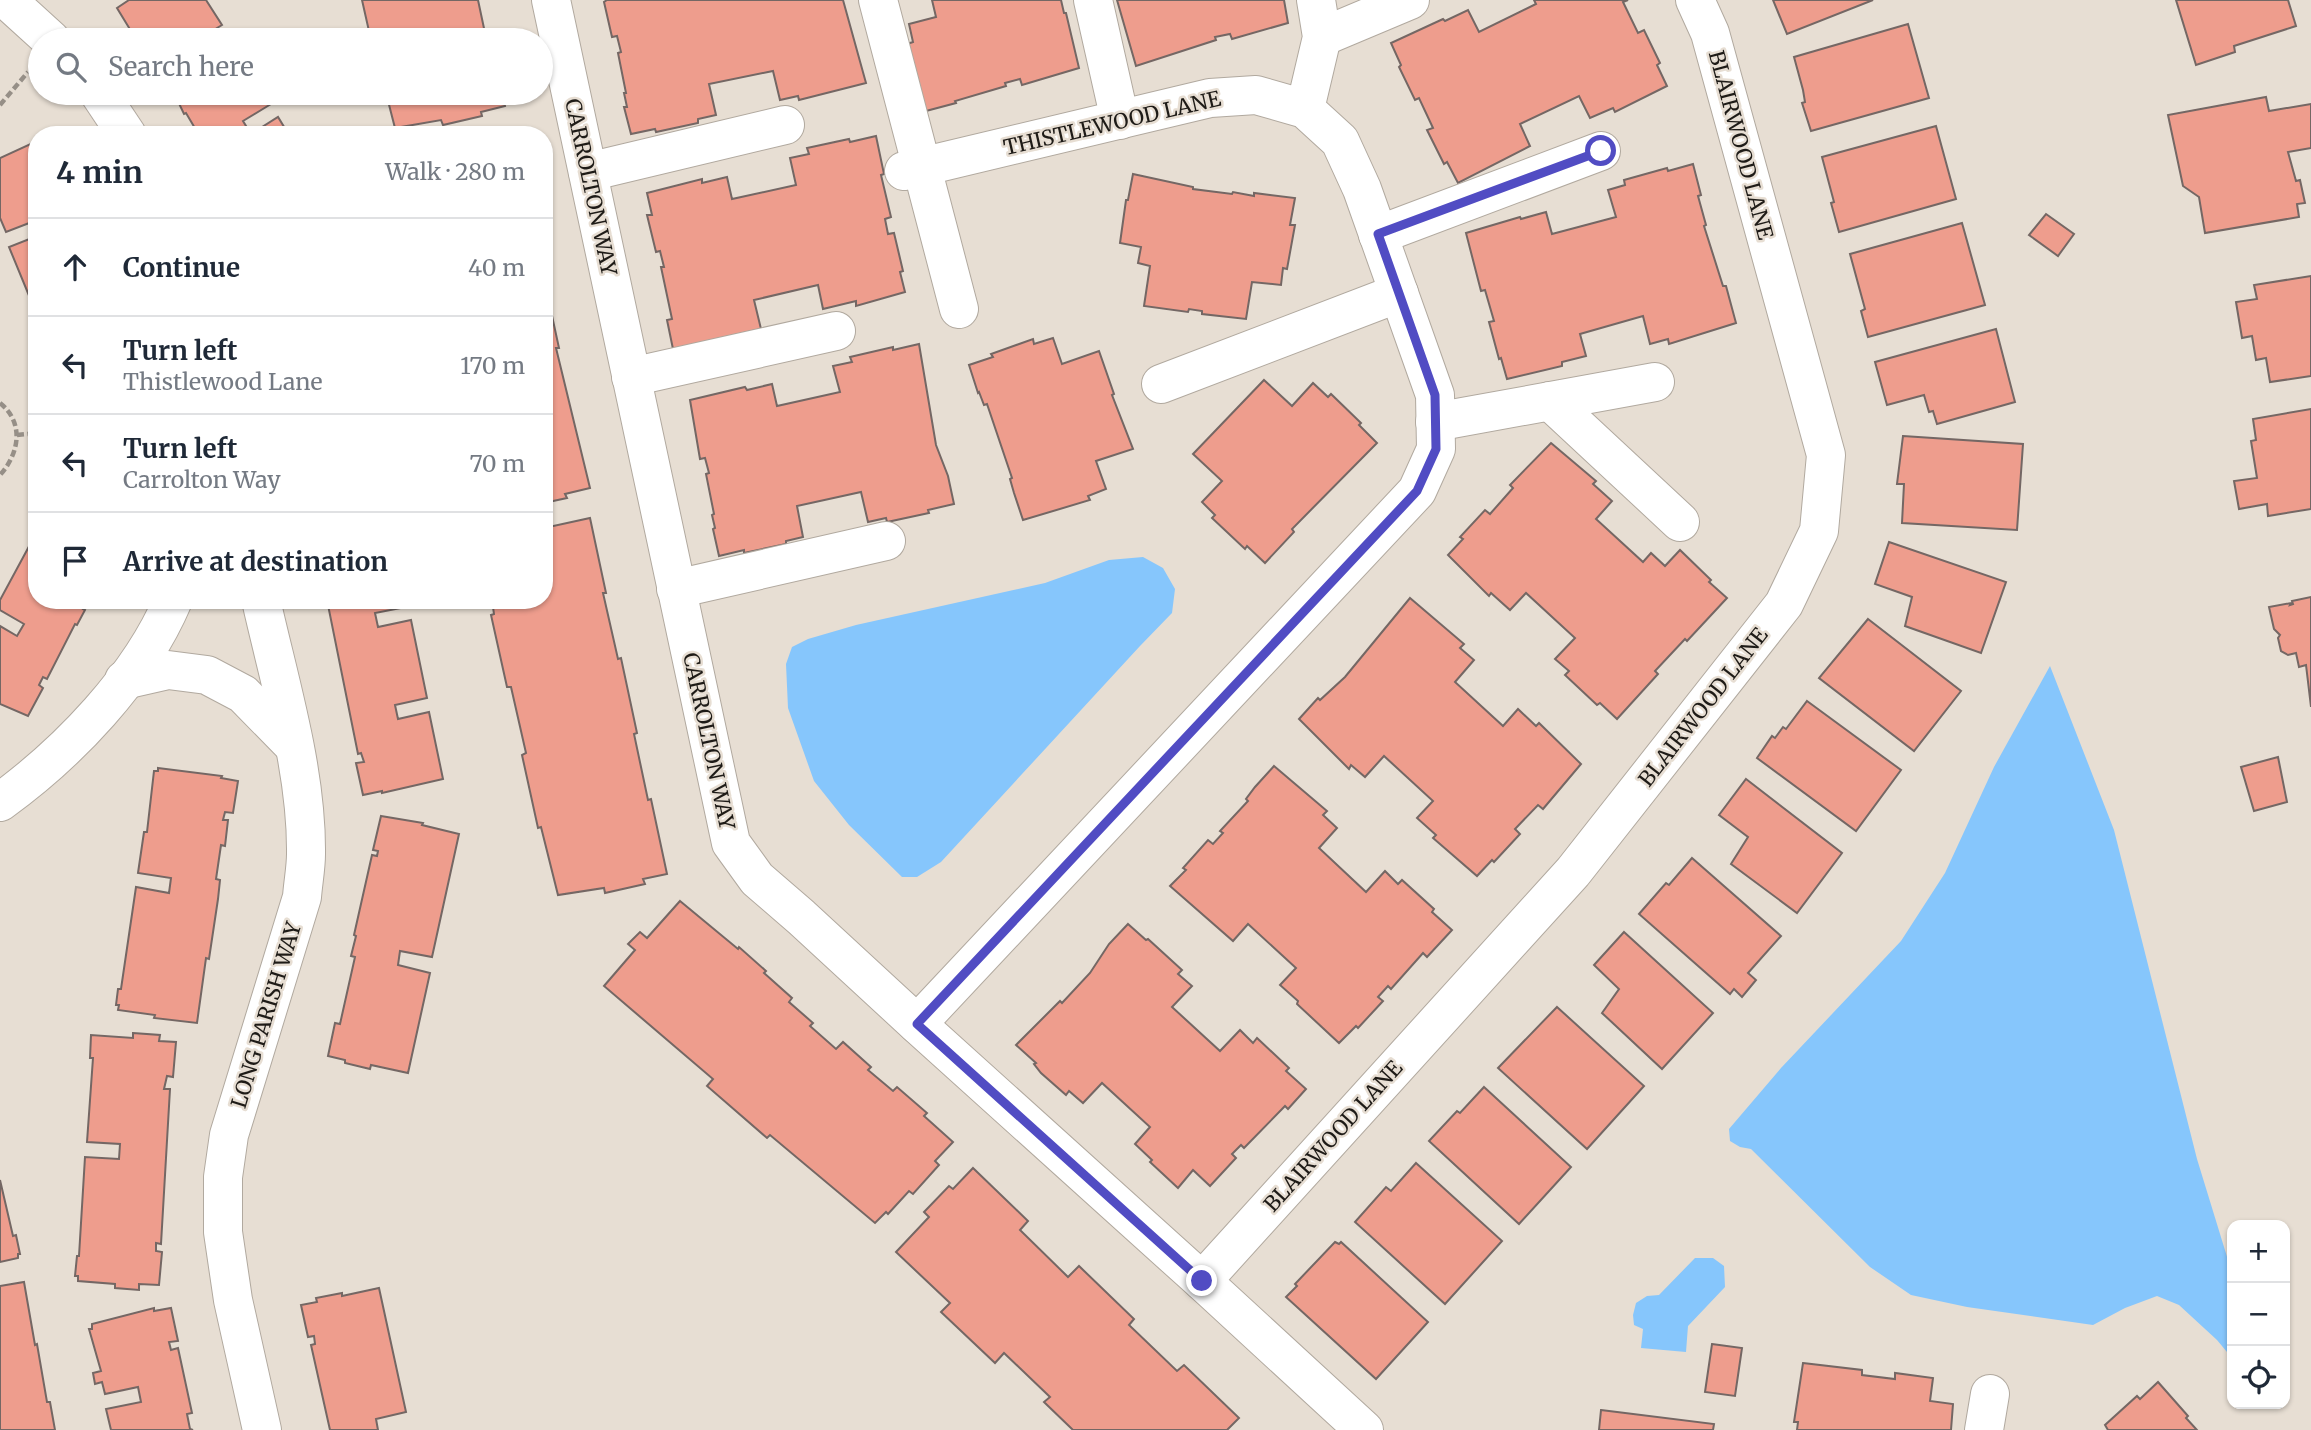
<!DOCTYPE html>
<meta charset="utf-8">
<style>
:root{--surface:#fff;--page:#f6f6f7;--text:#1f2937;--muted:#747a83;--line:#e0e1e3}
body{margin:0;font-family:Merriweather,serif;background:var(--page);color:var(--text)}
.controls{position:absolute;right:21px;bottom:21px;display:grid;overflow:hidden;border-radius:14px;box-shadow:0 2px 5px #0004}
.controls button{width:63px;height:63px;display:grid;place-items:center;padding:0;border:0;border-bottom:2px solid var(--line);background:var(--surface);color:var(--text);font:35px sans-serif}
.stop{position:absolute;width:21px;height:21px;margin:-16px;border:5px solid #514cc3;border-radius:50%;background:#fff}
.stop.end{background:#514cc3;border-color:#fff;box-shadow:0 2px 7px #0008}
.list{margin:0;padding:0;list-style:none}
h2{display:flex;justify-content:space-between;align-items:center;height:91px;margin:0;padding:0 28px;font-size:30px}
h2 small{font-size:23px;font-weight:400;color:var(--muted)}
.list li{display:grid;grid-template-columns:46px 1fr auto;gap:21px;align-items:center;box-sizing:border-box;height:98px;padding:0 28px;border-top:2px solid var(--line)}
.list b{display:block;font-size:26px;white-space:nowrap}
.list p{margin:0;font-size:23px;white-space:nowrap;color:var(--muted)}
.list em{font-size:23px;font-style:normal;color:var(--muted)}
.icon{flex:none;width:38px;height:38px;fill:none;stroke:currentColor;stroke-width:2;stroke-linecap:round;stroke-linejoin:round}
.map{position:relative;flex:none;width:2311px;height:1430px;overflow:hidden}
.search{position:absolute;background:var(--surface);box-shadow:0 2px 5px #0004;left:28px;top:28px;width:525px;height:77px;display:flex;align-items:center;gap:18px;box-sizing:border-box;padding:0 24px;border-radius:38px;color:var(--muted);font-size:26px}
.panel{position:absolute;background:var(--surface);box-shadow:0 2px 5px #0004;left:28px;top:126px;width:525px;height:483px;border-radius:28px}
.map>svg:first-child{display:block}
</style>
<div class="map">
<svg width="2311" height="1430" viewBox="0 0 2311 1430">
<rect width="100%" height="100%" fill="#e7ded3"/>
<g fill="#86c6fc">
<path d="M 1143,557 L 1163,568 L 1175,589 L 1172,613 L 1140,646 L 941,862 L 917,877 L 902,877 L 849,825 L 814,781 L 788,708 L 786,664 L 792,647 L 808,639 L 856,625 L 1045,583 L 1109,560 Z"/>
<path d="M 2050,666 L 2114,830 L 2197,1159 L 2232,1273 L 2232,1358 L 2217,1340 L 2179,1305 L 2157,1296 L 2125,1308 L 2093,1325 L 1967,1307 L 1911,1295 L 1870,1267 L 1751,1149 L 1740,1147 L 1730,1141 L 1729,1129 L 1781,1068 L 1901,941 L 1945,873 L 1994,767 Z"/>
<path d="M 1695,1258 L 1713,1258 L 1724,1266 L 1725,1287 L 1688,1326 L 1686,1352 L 1641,1348 L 1643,1329 L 1634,1325 L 1633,1315 L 1636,1303 L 1647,1296 L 1659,1295 Z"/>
</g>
<g fill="#ee9d8d" stroke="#746764" stroke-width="2">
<path d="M 129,0 L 206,0 L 222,25 L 197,40 L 143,40 L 139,33 L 134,36 L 117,8 Z"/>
<path d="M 362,0 L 478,0 L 485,33 L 489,32 L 491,40 L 371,40 Z"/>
<path d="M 607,0 L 843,0 L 866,83 L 799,100 L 798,96 L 780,100 L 773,71 L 709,84 L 716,115 L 698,119 L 698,123 L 656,132 L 655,129 L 631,134 L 624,107 L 627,107 L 624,93 L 626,93 L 618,53 L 621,52 L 617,36 L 612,37 L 604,2 Z"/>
<path d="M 932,0 L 1061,0 L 1064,13 L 1066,13 L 1079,68 L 1022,85 L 1020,79 L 1005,83 L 1006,86 L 955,101 L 956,103 L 926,111 L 907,44 L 913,42 L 909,24 L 936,17 Z"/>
<path d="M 1117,0 L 1284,0 L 1288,23 L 1232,39 L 1230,34 L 1215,37 L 1216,40 L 1136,66 Z"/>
<path d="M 1534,0 L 1628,0 L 1623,2 L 1638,33 L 1644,30 L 1660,63 L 1657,65 L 1667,86 L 1615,112 L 1613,108 L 1590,118 L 1579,96 L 1520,124 L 1530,146 L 1458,183 L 1447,162 L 1444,164 L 1427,130 L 1433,128 L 1419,98 L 1415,100 L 1399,67 L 1401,65 L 1391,43 L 1443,19 L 1445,21 L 1468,10 L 1479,32 L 1536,4 Z"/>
<path d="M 1773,0 L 1873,0 L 1787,34 Z"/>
<path d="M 2176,0 L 2288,0 L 2296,26 L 2234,46 L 2235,52 L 2196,65 Z"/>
<path d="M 1908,24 L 1929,98 L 1811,131 L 1802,103 L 1805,102 L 1803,90 L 1794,57 Z"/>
<path d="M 174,93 L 264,93 L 271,104 L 243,121 L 251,134 L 278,117 L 289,135 L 199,135 L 186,113 L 184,114 Z"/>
<path d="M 386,93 L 502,93 L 505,106 L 481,112 L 482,116 L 443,125 L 441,120 L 395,128 Z"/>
<path d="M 2266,97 L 2269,111 L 2311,104 L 2311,148 L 2288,152 L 2296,181 L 2300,180 L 2305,203 L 2297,204 L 2299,217 L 2205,233 L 2199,197 L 2183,186 L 2168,115 Z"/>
<path d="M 1936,126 L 1956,199 L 1839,232 L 1831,203 L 1834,202 L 1822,157 Z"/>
<path d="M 876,136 L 884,174 L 881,175 L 891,217 L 885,219 L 888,234 L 894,233 L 903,271 L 900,272 L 905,292 L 856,306 L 856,301 L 823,309 L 818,285 L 754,300 L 761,329 L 673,349 L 667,320 L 672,319 L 661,267 L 664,267 L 660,251 L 656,252 L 647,215 L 652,215 L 647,193 L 702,179 L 702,183 L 727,177 L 732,199 L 796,185 L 790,158 L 809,154 L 807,148 L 849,139 L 850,142 Z"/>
<path d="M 37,141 L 37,220 L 6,232 L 0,218 L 0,158 Z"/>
<path d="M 1693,164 L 1701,195 L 1698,196 L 1706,225 L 1704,226 L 1723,286 L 1726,286 L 1736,323 L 1669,344 L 1668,339 L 1650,344 L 1643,316 L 1580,334 L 1586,356 L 1562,362 L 1562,366 L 1507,379 L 1501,358 L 1499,359 L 1489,322 L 1494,321 L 1485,290 L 1481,291 L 1466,233 L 1520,217 L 1521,219 L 1546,212 L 1552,234 L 1616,217 L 1608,190 L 1625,185 L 1624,180 L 1667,168 L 1668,171 Z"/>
<path d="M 1133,174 L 1193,187 L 1193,189 L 1232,194 L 1233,192 L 1254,196 L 1254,193 L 1295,198 L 1290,225 L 1295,225 L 1287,269 L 1283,268 L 1281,285 L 1252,282 L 1246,319 L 1202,314 L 1202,311 L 1189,309 L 1188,312 L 1144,306 L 1150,266 L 1138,263 L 1141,247 L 1120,243 L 1126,200 L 1128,200 Z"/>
<path d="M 2046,214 L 2074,234 L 2058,256 L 2029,235 Z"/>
<path d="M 1962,223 L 1985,305 L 1868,337 L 1861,311 L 1865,309 L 1850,254 Z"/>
<path d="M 37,236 L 37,315 L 9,247 Z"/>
<path d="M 2311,276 L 2311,376 L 2270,382 L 2266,358 L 2256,360 L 2252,336 L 2242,338 L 2236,302 L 2257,299 L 2254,285 Z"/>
<path d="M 544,279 L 559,348 L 556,348 L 590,488 L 565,494 L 567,498 L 544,503 Z"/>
<path d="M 1996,329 L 2015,402 L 1937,424 L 1933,411 L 1929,412 L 1924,395 L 1887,405 L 1875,362 Z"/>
<path d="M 1053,338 L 1062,364 L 1099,351 L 1114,394 L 1112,395 L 1133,449 L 1096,461 L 1106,489 L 1088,496 L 1090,500 L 1023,520 L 1014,493 L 1010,479 L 1012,478 L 987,404 L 984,405 L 979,392 L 978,393 L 969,365 L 993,357 L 991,354 L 1033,339 L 1034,344 Z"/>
<path d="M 919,344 L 936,445 L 948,476 L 954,504 L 928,510 L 929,513 L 887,522 L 886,518 L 868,522 L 861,492 L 797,506 L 803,537 L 786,541 L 786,544 L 744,553 L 744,550 L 719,556 L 713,529 L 715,528 L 712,515 L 714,514 L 706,474 L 709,473 L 705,458 L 700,459 L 690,400 L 745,387 L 747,390 L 772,384 L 777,406 L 840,392 L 833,366 L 852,362 L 850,357 L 893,347 L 893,350 Z"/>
<path d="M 1264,380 L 1292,406 L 1313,383 L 1328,397 L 1331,394 L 1361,423 L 1359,425 L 1377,443 L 1292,529 L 1294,532 L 1265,563 L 1247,546 L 1245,549 L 1212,518 L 1215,515 L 1202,502 L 1222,481 L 1193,454 Z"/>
<path d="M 2311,409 L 2311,509 L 2268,516 L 2267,504 L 2239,509 L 2234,481 L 2257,478 L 2251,441 L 2256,440 L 2253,419 Z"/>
<path d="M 1903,436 L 2023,444 L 2017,530 L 1902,523 L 1904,484 L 1897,484 Z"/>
<path d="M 1551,443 L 1596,481 L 1593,484 L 1612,501 L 1596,519 L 1643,562 L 1651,553 L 1665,566 L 1680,550 L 1711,580 L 1709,582 L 1727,598 L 1687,641 L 1685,639 L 1655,671 L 1658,674 L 1617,719 L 1600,703 L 1597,705 L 1565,675 L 1569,671 L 1555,659 L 1575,638 L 1526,593 L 1510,610 L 1491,593 L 1489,596 L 1448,555 L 1463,539 L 1460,537 L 1485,510 L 1490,514 L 1513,488 L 1510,485 Z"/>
<path d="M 590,518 L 606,593 L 603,593 L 618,659 L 621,658 L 637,733 L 634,734 L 648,800 L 651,799 L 667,874 L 643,879 L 645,884 L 605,893 L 604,888 L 558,895 L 541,827 L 538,828 L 522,755 L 526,753 L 511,687 L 507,687 L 491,615 L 494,614 L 492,600 L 544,600 L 544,528 Z"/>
<path d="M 33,539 L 37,540 L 37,600 L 91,600 L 88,601 L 83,609 L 85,610 L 77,625 L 75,624 L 47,679 L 43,677 L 39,685 L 43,688 L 28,716 L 0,704 L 0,626 L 17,636 L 24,624 L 0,610 L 0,600 Z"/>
<path d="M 1889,542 L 2006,582 L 1981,653 L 1905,626 L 1912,597 L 1875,584 Z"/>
<path d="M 2311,597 L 2311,707 L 2306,665 L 2299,667 L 2296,653 L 2288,655 L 2281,651 L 2278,638 L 2280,635 L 2274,629 L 2269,607 L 2291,603 L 2290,605 L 2293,604 L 2292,601 Z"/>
<path d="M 1410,598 L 1464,644 L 1460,648 L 1474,660 L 1455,682 L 1503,726 L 1518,709 L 1536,726 L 1539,723 L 1581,764 L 1543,809 L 1538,805 L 1515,829 L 1520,834 L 1494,862 L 1492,860 L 1477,876 L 1433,838 L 1436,835 L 1417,818 L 1433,801 L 1384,756 L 1365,777 L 1351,765 L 1349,769 L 1299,719 L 1318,698 L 1320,700 L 1345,677 Z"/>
<path d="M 327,600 L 404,600 L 406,607 L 375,613 L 378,627 L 411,620 L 427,698 L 395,705 L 398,719 L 429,712 L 443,779 L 382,793 L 382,791 L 363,795 L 356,763 L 364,762 L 361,753 L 358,754 Z"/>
<path d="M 1868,619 L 1961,691 L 1914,751 L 1819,678 Z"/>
<path d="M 1807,701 L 1901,770 L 1856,831 L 1757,758 L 1772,736 L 1775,738 L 1783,727 L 1786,729 Z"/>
<path d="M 2278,757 L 2287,802 L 2254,811 L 2241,767 Z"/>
<path d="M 1274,766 L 1327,811 L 1323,815 L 1337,828 L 1319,848 L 1366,892 L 1385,871 L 1398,884 L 1402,880 L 1434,909 L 1432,912 L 1452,930 L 1427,957 L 1423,953 L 1391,989 L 1388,986 L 1378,997 L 1383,1001 L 1358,1028 L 1356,1026 L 1339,1043 L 1297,1004 L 1298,1001 L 1280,985 L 1296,968 L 1248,924 L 1233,941 L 1170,886 L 1186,870 L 1183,868 L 1208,840 L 1213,844 L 1223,833 L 1220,831 L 1248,801 L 1246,799 L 1255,787 Z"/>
<path d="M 158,768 L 222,776 L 221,778 L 238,781 L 233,813 L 225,812 L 223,820 L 228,820 L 225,846 L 221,845 L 216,879 L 220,880 L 218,899 L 209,959 L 206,958 L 197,1023 L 154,1018 L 155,1015 L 118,1010 L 119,1005 L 116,1005 L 118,989 L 121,989 L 136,887 L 169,893 L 171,878 L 138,873 L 144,832 L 147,832 L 154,771 L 158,771 Z"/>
<path d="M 1746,779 L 1842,853 L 1797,913 L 1731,864 L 1748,837 L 1719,815 Z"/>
<path d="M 381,816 L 423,823 L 422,825 L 459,834 L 432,957 L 400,951 L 398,965 L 430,973 L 408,1073 L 371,1065 L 370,1069 L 345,1063 L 345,1060 L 328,1056 L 335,1023 L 340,1024 L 355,957 L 351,956 L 356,936 L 354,935 L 372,855 L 377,856 L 378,851 L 373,850 Z"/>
<path d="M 1692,858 L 1781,936 L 1748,973 L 1756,980 L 1742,997 L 1734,989 L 1730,994 L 1639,914 L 1666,883 L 1669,885 Z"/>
<path d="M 680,901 L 738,949 L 739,947 L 766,971 L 764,973 L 792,998 L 789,1002 L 813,1023 L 810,1026 L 836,1049 L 843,1042 L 871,1067 L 868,1070 L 893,1091 L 897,1087 L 927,1113 L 924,1116 L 953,1142 L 935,1161 L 939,1165 L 913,1194 L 909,1191 L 888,1214 L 886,1212 L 875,1223 L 770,1135 L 767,1138 L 707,1086 L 713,1079 L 604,986 L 635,950 L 628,944 L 640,932 L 647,938 Z"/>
<path d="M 1128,924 L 1146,940 L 1148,939 L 1182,970 L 1178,974 L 1192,986 L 1172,1007 L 1220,1051 L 1240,1030 L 1253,1043 L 1257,1038 L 1289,1068 L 1286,1071 L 1306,1089 L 1288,1109 L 1285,1106 L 1244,1148 L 1241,1145 L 1232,1154 L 1236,1158 L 1210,1186 L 1193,1170 L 1178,1188 L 1150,1162 L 1152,1160 L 1135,1144 L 1150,1127 L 1102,1083 L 1083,1103 L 1069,1091 L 1066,1095 L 1041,1073 L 1034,1064 L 1036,1063 L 1016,1045 L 1060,1001 L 1062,1003 L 1090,973 L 1109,944 Z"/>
<path d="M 1624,932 L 1713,1013 L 1662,1069 L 1602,1013 L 1619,989 L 1594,965 Z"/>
<path d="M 1557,1007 L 1644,1086 L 1587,1149 L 1498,1068 Z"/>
<path d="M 133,1033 L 160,1035 L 159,1041 L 176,1042 L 173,1077 L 167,1076 L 164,1089 L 170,1089 L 161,1244 L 156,1243 L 156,1251 L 162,1252 L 159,1285 L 139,1284 L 139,1290 L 115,1288 L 115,1284 L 78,1281 L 78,1276 L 75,1276 L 77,1256 L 79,1256 L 85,1157 L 119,1159 L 120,1144 L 87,1142 L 93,1058 L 90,1058 L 91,1035 L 133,1038 Z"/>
<path d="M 1484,1087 L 1571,1167 L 1519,1224 L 1429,1141 L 1457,1111 L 1460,1113 Z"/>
<path d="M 1416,1163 L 1502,1241 L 1445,1304 L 1355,1222 L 1386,1187 L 1391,1191 Z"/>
<path d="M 973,1168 L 1028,1221 L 1020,1230 L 1068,1277 L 1079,1266 L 1134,1319 L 1129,1325 L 1177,1371 L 1184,1365 L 1239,1418 L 1227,1430 L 1073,1430 L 1044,1402 L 1050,1397 L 1004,1353 L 995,1363 L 941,1312 L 950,1303 L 896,1252 L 929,1217 L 924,1212 L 949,1186 L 953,1189 Z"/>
<path d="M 0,1180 L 13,1236 L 16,1235 L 20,1254 L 18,1254 L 18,1258 L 0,1262 Z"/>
<path d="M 1335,1242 L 1339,1244 L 1341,1242 L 1428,1322 L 1376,1379 L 1286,1297 L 1297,1286 L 1295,1284 Z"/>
<path d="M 24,1282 L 35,1345 L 37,1344 L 47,1402 L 50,1402 L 55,1430 L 0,1430 L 0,1286 Z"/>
<path d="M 379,1288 L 406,1412 L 376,1419 L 378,1430 L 330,1430 L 311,1345 L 315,1344 L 314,1336 L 308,1337 L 301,1305 L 317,1302 L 316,1298 L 342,1293 L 342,1296 Z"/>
<path d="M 154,1308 L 154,1311 L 171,1308 L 178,1341 L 169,1342 L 171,1350 L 178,1348 L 192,1413 L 187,1414 L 190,1429 L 193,1430 L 111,1430 L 106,1409 L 141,1402 L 138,1387 L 105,1394 L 102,1382 L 95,1384 L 93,1373 L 101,1371 L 89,1329 L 92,1329 L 92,1324 Z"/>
<path d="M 1712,1344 L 1742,1348 L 1735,1396 L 1705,1392 Z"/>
<path d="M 1803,1363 L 1862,1370 L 1862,1375 L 1895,1379 L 1895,1373 L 1933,1378 L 1930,1401 L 1953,1404 L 1951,1430 L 1797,1430 L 1798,1422 L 1794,1422 Z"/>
<path d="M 2158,1382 L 2188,1416 L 2186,1418 L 2197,1430 L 2108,1430 L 2105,1425 L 2137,1396 L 2140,1399 Z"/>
<path d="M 1601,1410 L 1714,1424 L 1713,1430 L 1599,1430 Z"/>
</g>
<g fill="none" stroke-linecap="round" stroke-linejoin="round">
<defs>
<g id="minor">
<path d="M 7,0 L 51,40"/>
<path d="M 551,0 L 731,843 L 757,879 L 801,917 L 917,1024 L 1202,1281 L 1364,1430"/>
<path d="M 878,0 L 959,309"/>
<path d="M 1093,0 L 1120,120"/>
<path d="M 1322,37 L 1410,0"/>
<path d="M 99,93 L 127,135"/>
<path d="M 1305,109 L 1322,37 L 1316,0"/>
<path d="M 904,171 L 1210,98 L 1256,95 L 1305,109 L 1340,141 L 1362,189 L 1435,395 L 1436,449 L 1417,491 L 917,1024"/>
<path d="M 588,172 L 785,125"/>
<path d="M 1378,235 L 1601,151"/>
<path d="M 631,377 L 836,331"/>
<path d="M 1161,384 L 1399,293"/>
<path d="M 1550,401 L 1680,522"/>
<path d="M 1435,422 L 1655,382"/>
<path d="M 676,589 L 886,541"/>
<path d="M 261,600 C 279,681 307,770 306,854 C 306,868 303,883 302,897 L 229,1135 L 223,1177 L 223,1232 L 233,1300 L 262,1430"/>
<path d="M 124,680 L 168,670 L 207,675 L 243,694 L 293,745"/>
<path d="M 0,802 C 68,753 140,678 173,600"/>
<path d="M 1202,1281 L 1573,872 L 1784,604 L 1819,531 L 1826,455 L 1710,33 L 1695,0"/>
<path d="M 1984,1430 L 1990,1394"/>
</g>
</defs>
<use href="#minor" stroke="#b1a99f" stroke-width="40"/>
<g stroke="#968f87" stroke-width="4.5" stroke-dasharray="7 3.5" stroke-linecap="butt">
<path d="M 0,105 L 28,72"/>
<path d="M 0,403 C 25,423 19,454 0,475"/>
<path d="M 17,435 L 37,433"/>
</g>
<use href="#minor" stroke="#fff" stroke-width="38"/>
</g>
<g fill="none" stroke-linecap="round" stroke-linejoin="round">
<path stroke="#514cc3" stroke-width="9" d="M 1202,1281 L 917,1024 L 1417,491 L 1436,449 L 1435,395 L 1378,234 L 1601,151"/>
</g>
<g text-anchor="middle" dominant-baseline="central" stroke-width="5" stroke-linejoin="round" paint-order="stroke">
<g font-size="21" fill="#1e1b17" stroke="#e7ded3">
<text transform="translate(1112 123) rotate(-13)">THISTLEWOOD LANE</text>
<text transform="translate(1741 145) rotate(75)">BLAIRWOOD LANE</text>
<text transform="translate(591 187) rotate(78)">CARROLTON WAY</text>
<text transform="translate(1703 707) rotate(-52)">BLAIRWOOD LANE</text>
<text transform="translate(709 741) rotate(78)">CARROLTON WAY</text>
<text transform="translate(266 1015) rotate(-73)">LONG PARISH WAY</text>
<text transform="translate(1333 1136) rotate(-48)">BLAIRWOOD LANE</text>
</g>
</g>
</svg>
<div class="controls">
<button>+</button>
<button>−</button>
<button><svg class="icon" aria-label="locate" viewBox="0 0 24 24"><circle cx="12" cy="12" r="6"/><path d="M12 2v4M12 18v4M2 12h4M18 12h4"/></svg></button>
</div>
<div class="stop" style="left:1601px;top:151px"></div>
<div class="stop end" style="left:1202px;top:1281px"></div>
<div class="search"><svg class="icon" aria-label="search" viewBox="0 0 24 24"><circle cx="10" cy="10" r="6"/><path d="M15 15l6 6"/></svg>Search here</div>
<section class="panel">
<h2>4 min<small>Walk · 280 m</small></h2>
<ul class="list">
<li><svg class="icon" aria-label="ahead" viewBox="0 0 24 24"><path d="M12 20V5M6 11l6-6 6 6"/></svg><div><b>Continue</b></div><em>40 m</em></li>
<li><svg class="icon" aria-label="left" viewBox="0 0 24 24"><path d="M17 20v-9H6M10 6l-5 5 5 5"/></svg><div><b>Turn left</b><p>Thistlewood Lane</p></div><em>170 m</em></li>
<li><svg class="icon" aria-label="left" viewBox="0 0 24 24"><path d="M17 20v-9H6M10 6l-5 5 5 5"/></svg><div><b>Turn left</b><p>Carrolton Way</p></div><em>70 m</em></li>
<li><svg class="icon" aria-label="arrive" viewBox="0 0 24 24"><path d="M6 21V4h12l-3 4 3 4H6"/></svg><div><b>Arrive at destination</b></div></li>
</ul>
</section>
</div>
